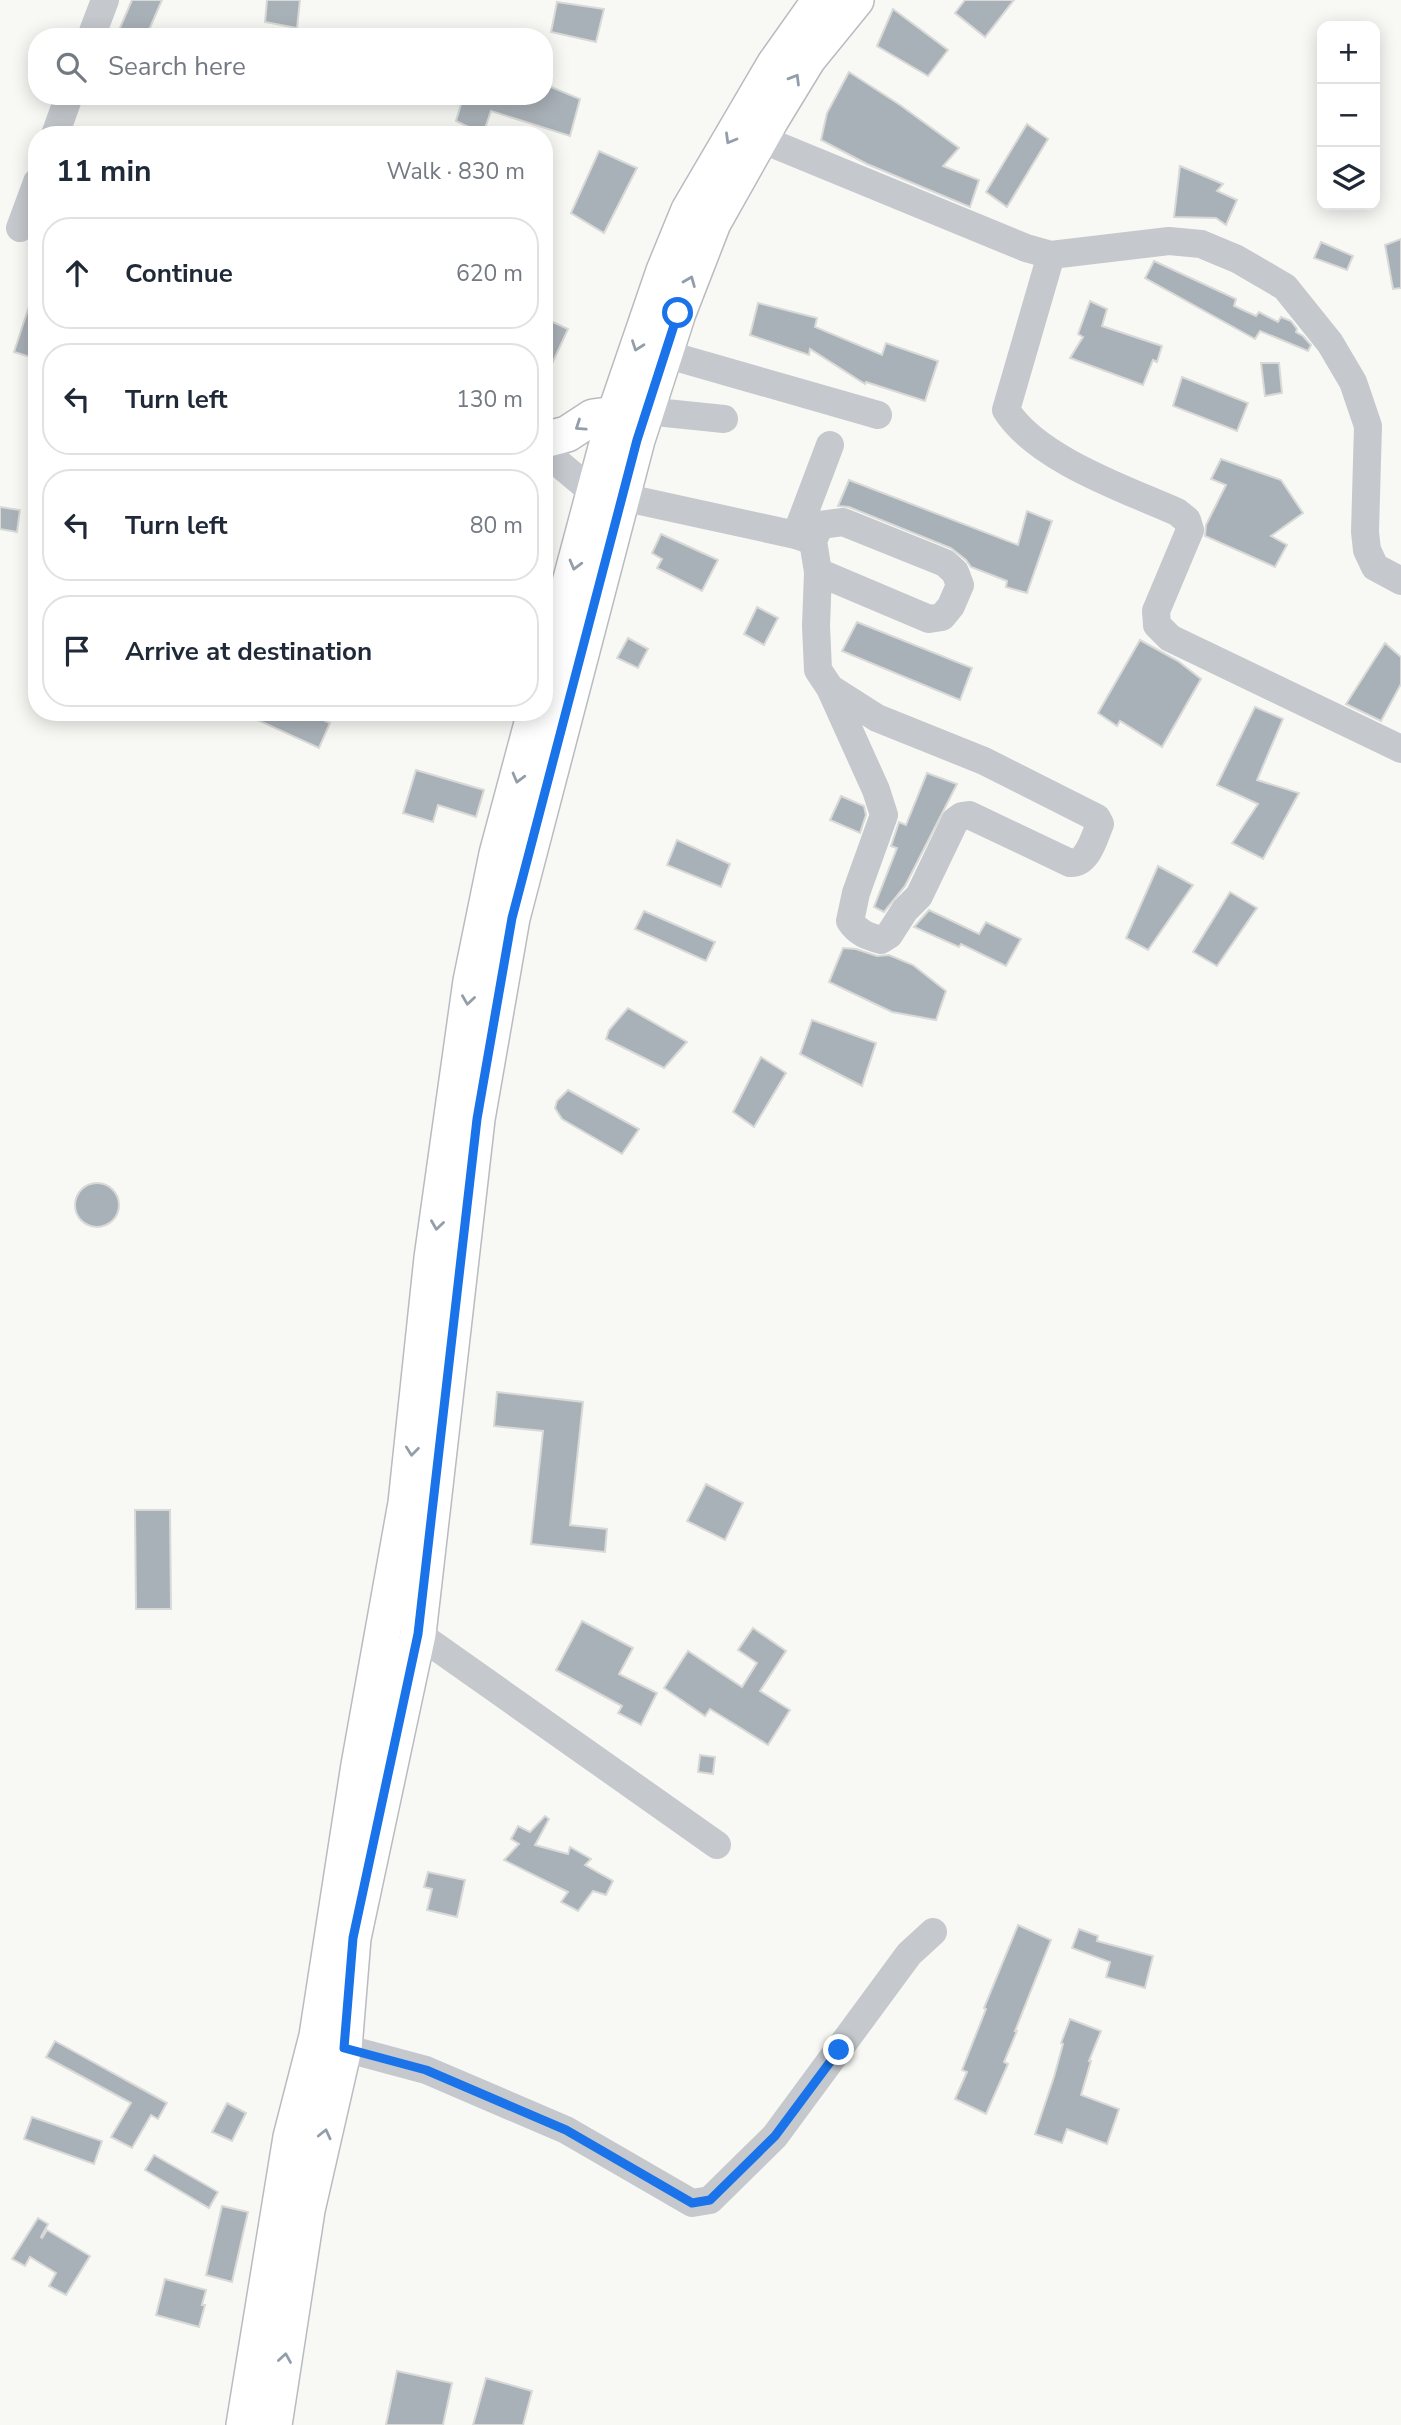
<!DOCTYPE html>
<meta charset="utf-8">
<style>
:root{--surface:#fff;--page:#f2f2f3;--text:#1f2937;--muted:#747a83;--line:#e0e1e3}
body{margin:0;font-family:"Nunito Sans",sans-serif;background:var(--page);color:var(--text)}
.controls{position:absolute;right:21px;top:21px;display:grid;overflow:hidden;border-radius:14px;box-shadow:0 4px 18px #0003}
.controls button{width:63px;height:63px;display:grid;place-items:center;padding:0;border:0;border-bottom:2px solid var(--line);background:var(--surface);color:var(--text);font:35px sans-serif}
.stop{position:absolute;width:21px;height:21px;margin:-16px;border:5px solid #1a73e8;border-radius:50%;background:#fff}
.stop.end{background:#1a73e8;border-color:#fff;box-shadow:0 2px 7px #0008}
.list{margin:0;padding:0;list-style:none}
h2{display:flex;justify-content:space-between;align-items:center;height:91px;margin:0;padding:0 28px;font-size:30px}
h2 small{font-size:23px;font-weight:400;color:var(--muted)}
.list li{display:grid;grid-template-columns:46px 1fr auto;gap:21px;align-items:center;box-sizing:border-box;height:112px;margin:0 14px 14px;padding:0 14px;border:2px solid var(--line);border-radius:28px}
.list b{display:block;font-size:26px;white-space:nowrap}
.list em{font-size:23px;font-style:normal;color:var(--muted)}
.icon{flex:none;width:38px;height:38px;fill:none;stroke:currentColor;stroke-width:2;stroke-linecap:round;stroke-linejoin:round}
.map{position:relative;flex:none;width:1401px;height:2425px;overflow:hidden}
.search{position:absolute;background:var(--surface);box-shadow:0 4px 18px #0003;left:28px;top:28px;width:525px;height:77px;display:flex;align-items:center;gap:18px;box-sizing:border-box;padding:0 24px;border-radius:28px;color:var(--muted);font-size:26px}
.panel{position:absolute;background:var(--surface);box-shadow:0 4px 18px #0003;left:28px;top:126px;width:525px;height:595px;border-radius:28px}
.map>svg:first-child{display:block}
</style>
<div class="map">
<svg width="1401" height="2425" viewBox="0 0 1401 2425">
<rect width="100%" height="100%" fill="#f8f8f5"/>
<g fill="#a9b1b8" stroke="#d9dad7" stroke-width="2">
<path d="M 132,0 L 162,0 L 146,37 L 116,37 Z"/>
<path d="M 267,0 L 300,0 L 297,28 L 265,22 Z"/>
<path d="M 965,0 L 1014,0 L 985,37 L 955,13 Z"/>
<path d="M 557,2 L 604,9 L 596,42 L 551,32 Z"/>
<path d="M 893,9 L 948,50 L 928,76 L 877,46 Z"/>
<path d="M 849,72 L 900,105 L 959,148 L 943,166 L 979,180 L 970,207 L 867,164 L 821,140 L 827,113 Z"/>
<path d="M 544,84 L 580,99 L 570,136 L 491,111 L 483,134 L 456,121 L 462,101 L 456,100 L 457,96 L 544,96 Z"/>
<path d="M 1027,124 L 1048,139 L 1007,207 L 986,192 Z"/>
<path d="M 599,151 L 637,168 L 604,233 L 571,213 Z"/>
<path d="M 1180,166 L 1223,184 L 1217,191 L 1237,200 L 1226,225 L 1216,218 L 1174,217 Z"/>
<path d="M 1401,239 L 1401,288 L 1393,289 L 1385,245 Z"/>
<path d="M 1321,242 L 1353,256 L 1347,270 L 1314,258 Z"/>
<path d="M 1154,261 L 1236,299 L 1234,306 L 1256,316 L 1259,312 L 1278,322 L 1281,317 L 1291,321 L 1297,329 L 1296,332 L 1303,336 L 1311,345 L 1308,351 L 1260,331 L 1255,339 L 1145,278 Z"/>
<path d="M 34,291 L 37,292 L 37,359 L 14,352 Z"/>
<path d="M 1090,301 L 1107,309 L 1102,326 L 1162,346 L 1157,362 L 1153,360 L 1143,385 L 1070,358 L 1083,337 L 1078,334 Z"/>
<path d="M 758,303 L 817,318 L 815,327 L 882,355 L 886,343 L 938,361 L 925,401 L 866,382 L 865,384 L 810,349 L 809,355 L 750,335 Z"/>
<path d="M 544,318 L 568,329 L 544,381 Z"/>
<path d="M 1261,363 L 1279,363 L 1282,393 L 1265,396 Z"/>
<path d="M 1182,377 L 1248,403 L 1237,431 L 1173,406 Z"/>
<path d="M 1221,459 L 1281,480 L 1303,513 L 1271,536 L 1287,545 L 1275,567 L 1205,536 L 1206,525 L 1226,485 L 1211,479 Z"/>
<path d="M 849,480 L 1018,545 L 1027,511 L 1052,521 L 1027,593 L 1006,587 L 1007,581 L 971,567 L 966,560 L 951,548 L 849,507 L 838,506 Z"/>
<path d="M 0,507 L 20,510 L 17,532 L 0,529 Z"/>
<path d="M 661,534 L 718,560 L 702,591 L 657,568 L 662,559 L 652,553 Z"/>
<path d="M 757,607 L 778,618 L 764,645 L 744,634 Z"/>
<path d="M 857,622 L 972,668 L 960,700 L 842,651 Z"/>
<path d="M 628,638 L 648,649 L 638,668 L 617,658 Z"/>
<path d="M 1140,640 L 1178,661 L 1201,679 L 1162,747 L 1120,721 L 1117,726 L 1098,713 Z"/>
<path d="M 1385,643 L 1401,657 L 1401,684 L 1381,721 L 1346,704 Z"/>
<path d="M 1255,707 L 1283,719 L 1257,780 L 1299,793 L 1263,859 L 1232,843 L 1258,804 L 1217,785 Z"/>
<path d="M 240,712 L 305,712 L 330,723 L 319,748 Z"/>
<path d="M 416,770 L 484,790 L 476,817 L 438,805 L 433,822 L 403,813 Z"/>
<path d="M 927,773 L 957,784 L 905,886 L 884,912 L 874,907 L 897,848 L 891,846 L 899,822 L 906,825 Z"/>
<path d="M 841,796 L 864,806 L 866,815 L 860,833 L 830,820 Z"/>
<path d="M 677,840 L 730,864 L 721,887 L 667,865 Z"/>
<path d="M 1158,866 L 1193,885 L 1148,950 L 1126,938 Z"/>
<path d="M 1230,892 L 1257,908 L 1217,966 L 1193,952 Z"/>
<path d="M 929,910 L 979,934 L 986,922 L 1021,939 L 1006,966 L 961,944 L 959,947 L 914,927 Z"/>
<path d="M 644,911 L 715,942 L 706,961 L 635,929 Z"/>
<path d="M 843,948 L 856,949 L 877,956 L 889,955 L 913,965 L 946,991 L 936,1020 L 892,1012 L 829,982 Z"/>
<path d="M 628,1008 L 687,1042 L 664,1068 L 606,1039 L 609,1030 Z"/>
<path d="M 812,1020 L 876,1043 L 862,1086 L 800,1054 Z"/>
<path d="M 761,1057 L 786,1073 L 754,1127 L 733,1112 Z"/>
<path d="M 568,1090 L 639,1129 L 622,1154 L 562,1119 L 555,1108 L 557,1101 Z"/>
<circle cx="97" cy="1205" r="22"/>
<path d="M 497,1392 L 583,1402 L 570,1525 L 607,1529 L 605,1552 L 531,1544 L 543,1431 L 494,1426 Z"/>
<path d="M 706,1484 L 743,1503 L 725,1540 L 687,1521 Z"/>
<path d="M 135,1510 L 170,1510 L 171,1609 L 136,1609 Z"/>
<path d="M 582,1621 L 633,1648 L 619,1674 L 657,1693 L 641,1725 L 618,1713 L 622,1706 L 556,1670 Z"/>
<path d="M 753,1628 L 786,1651 L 760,1691 L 790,1710 L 768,1745 L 710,1709 L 705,1716 L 664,1688 L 688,1651 L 742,1687 L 757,1663 L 738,1650 Z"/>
<path d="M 700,1755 L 715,1757 L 713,1774 L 698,1772 Z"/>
<path d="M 545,1816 L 549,1819 L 535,1845 L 568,1854 L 570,1847 L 591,1859 L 585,1865 L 613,1881 L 606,1895 L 593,1891 L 578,1911 L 561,1902 L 568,1892 L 504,1860 L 519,1844 L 511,1839 L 518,1826 L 530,1832 Z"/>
<path d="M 428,1872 L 465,1880 L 457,1917 L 427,1910 L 432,1889 L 424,1887 Z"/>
<path d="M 1018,1925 L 1051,1940 L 1015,2031 L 1017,2031 L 1004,2062 L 1008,2064 L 986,2114 L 955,2099 L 967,2072 L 962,2070 L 986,2009 L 984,2008 Z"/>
<path d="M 1079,1929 L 1098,1936 L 1097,1941 L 1153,1956 L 1145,1988 L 1106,1977 L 1110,1962 L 1072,1948 Z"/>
<path d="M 1070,2019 L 1101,2031 L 1089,2061 L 1091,2061 L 1081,2095 L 1119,2109 L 1107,2144 L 1067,2129 L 1062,2143 L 1035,2134 L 1054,2077 L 1063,2044 L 1061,2043 Z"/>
<path d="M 55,2041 L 167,2103 L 158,2119 L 151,2115 L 132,2148 L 111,2137 L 131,2103 L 46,2057 Z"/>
<path d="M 227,2103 L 246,2113 L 232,2141 L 212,2132 Z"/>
<path d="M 32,2117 L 102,2141 L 94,2164 L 24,2139 Z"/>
<path d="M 154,2155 L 218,2192 L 209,2208 L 145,2170 Z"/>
<path d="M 222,2206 L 248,2212 L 232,2282 L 206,2275 Z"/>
<path d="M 38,2218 L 48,2224 L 41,2237 L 42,2238 L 47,2230 L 90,2256 L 66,2295 L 49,2286 L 56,2273 L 30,2257 L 25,2266 L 12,2259 Z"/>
<path d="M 165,2279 L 206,2290 L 202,2305 L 205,2305 L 199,2327 L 156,2315 Z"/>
<path d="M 397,2371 L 452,2383 L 443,2425 L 386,2425 Z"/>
<path d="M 486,2378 L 532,2391 L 523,2425 L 473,2425 Z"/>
</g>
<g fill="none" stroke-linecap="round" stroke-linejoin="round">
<defs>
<g id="major">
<path d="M 544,440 L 567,434 L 593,417 L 615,414"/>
<path d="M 544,680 L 615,414 L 664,271 L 689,210 L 774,65 L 820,0"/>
<path d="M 244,2425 L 291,2137 L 317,2036 L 359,1765 L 406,1503 L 432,1258 L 471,981 L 497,854 L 535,712"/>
<path d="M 274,2425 L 307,2210 L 344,2048 L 353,1938 L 418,1634 L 477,1119 L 512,918 L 637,440 L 678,313 L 713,223 L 772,118 L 808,59 L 856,0"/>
</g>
</defs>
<use href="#major" stroke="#b8bbc0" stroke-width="38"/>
<g stroke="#c5c8cc" stroke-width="28">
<path d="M 91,37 L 105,0"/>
<path d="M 55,135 L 69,96"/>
<path d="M 761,139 L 1026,248 L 1051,255 L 1169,241 L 1201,244 L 1237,259 L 1285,287 L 1330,343 L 1353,382 L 1368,426 L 1365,532 L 1367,550 L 1375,567 L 1401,581"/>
<path d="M 20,228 L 37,182"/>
<path d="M 1051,255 L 1006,410 C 1037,459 1125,489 1177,512 L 1187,520 L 1190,530 L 1156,611 L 1157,625 L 1170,638 L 1401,749"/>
<path d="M 665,354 L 878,415"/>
<path d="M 646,411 L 724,419"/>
<path d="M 544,451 L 594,493"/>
<path d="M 622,497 L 796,535 L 813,541"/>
<path d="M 796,535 L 830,445"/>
<path d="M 818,572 L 929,619 L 942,617 L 951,606 L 960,585 L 955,572 L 945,563 L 843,522 L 820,525 L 813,541 L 818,572 L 816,626 L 818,670 L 830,688 L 876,790 L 884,815 L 856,893 L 850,921 C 858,933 867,936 881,940 L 889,935 L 905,910 L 919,896 L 955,821 L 962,816 L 969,815 L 1070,863 C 1088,864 1094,838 1100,824 L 1097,818 L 984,761 L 877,718 L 830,688"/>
<path d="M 418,1634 L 717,1845"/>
<path d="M 326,2040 L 344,2048 L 426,2070 L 566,2130 L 692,2203 L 710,2200 L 775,2136 L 909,1954 L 933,1932"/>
</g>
<use href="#major" stroke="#fff" stroke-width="35"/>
</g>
<defs><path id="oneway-chevron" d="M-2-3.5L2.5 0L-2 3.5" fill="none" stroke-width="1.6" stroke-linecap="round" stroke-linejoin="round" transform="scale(1.75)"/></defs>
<g stroke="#949eaa">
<use href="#oneway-chevron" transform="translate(795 79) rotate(-59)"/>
<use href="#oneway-chevron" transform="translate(730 139) rotate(120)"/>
<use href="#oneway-chevron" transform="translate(690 281) rotate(-68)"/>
<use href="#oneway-chevron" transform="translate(637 346) rotate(110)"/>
<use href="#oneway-chevron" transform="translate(580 426) rotate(146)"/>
<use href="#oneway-chevron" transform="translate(575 565) rotate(105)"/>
<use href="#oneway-chevron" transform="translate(518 778) rotate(105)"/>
<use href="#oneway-chevron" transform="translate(468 1000) rotate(98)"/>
<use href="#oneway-chevron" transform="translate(437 1225) rotate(98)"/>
<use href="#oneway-chevron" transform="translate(412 1451) rotate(96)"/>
<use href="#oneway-chevron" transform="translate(325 2134) rotate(-77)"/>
<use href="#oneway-chevron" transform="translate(285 2358) rotate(-81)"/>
</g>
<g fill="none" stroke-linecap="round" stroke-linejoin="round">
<path stroke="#1a73e8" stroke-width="9" d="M 678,313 L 637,440 L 512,918 L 477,1119 L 418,1634 L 353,1938 L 344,2048 L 426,2070 L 566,2130 L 692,2203 L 710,2200 L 775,2136 L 839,2050"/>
</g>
</svg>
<div class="controls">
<button>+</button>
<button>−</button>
<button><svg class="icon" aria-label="layers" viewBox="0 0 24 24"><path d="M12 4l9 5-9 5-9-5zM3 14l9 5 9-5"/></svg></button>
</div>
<div class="stop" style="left:678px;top:313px"></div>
<div class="stop end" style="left:839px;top:2050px"></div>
<div class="search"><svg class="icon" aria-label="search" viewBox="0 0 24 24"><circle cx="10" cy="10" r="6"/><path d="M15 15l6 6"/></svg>Search here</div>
<section class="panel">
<h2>11 min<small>Walk · 830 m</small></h2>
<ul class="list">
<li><svg class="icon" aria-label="ahead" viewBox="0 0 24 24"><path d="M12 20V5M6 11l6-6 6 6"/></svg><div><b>Continue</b></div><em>620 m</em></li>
<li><svg class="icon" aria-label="left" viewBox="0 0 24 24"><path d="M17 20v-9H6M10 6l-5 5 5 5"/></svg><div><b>Turn left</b></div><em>130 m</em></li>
<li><svg class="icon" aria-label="left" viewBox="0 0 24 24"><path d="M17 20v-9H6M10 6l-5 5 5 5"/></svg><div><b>Turn left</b></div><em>80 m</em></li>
<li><svg class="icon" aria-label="arrive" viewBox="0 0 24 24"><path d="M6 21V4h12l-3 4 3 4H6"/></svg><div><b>Arrive at destination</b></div></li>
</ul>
</section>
</div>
